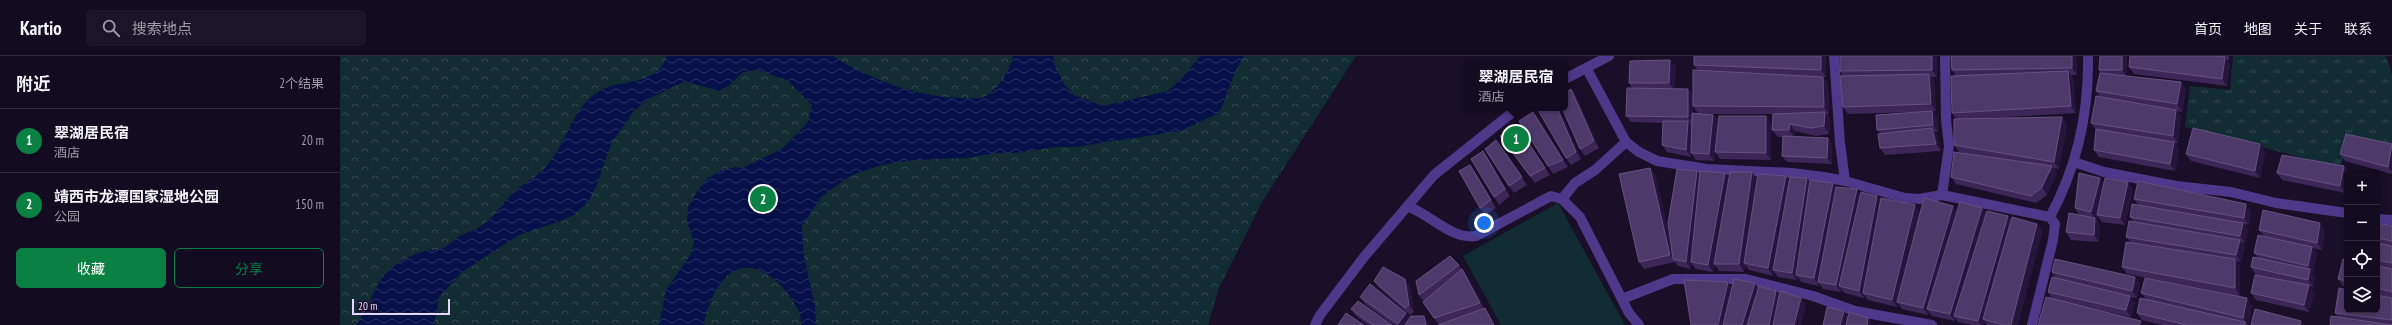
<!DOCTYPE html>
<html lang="zh">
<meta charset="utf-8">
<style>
:root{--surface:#130b1f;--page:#1c1428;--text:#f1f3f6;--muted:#9d9ba4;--line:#322b3d;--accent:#0b8043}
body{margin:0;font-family:"PT Sans Narrow","Noto Sans SC",sans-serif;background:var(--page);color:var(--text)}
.controls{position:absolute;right:12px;bottom:12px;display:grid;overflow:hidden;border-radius:6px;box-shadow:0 2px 6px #0003}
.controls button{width:36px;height:36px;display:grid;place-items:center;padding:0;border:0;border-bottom:1px solid var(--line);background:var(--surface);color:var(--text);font:20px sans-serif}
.scale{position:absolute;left:12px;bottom:10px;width:98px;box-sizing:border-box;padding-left:4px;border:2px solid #e4d6ff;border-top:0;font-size:11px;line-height:14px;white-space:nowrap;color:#e4d6ff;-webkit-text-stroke:3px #190f29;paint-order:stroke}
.you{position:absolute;left:1144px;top:167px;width:14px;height:14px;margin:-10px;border:3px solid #fff;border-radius:50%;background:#1a73e8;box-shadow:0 0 0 6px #1a73e833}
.badge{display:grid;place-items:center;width:26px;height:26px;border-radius:50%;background:var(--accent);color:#fff;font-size:13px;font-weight:700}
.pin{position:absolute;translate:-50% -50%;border:2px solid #fff;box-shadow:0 1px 4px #0006}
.popup{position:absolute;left:1124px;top:3px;width:104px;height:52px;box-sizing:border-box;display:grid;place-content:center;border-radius:6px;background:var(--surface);filter:drop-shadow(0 1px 3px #0005);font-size:13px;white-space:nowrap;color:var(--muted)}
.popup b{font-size:15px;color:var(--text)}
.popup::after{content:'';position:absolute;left:50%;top:100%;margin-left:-8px;border:8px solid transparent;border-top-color:var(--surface)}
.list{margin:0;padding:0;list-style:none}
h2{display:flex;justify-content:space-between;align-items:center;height:52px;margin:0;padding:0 16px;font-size:17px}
h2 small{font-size:13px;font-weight:400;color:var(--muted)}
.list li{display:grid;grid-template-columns:26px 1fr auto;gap:12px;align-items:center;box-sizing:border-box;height:64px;padding:0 16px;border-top:1px solid var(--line)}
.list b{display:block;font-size:15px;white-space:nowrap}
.list p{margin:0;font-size:13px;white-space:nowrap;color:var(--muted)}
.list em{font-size:13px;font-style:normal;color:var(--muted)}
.actions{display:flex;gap:8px;padding:12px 16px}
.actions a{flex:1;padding:9px 0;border:1px solid var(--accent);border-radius:6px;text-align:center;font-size:14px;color:var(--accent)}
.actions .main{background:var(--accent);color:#fff}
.icon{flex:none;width:22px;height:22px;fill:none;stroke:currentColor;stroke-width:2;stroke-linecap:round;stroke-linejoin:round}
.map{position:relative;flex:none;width:2052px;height:269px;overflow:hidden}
header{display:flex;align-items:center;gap:24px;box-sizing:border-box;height:56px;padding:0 20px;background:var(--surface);border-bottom:1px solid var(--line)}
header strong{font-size:19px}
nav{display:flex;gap:22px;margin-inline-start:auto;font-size:14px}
.search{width:280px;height:36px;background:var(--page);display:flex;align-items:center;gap:10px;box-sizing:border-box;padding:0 14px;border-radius:6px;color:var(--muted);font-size:15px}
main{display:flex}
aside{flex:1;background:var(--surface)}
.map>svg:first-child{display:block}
</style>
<header>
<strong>Kartio</strong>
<div class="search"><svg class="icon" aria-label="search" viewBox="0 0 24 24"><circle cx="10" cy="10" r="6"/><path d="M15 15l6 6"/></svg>搜索地点</div>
<nav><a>首页</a><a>地图</a><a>关于</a><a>联系</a></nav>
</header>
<main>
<aside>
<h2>附近<small>2个结果</small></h2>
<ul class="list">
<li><span class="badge">1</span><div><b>翠湖居民宿</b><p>酒店</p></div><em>20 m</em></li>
<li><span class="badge">2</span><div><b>靖西市龙潭国家湿地公园</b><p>公园</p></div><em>150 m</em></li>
</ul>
<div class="actions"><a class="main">收藏</a><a>分享</a></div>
</aside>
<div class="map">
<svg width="2052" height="269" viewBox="0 0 2052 269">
<defs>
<pattern id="grass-tufts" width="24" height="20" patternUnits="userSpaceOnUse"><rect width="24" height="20" fill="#112c33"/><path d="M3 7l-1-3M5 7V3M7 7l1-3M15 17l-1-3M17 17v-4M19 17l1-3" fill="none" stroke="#344a52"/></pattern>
<pattern id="park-crowns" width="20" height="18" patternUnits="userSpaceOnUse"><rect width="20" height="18" fill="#112c33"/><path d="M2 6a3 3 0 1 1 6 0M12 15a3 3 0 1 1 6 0" fill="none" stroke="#344a52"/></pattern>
<pattern id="water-waves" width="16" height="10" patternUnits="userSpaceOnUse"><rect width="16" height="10" fill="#081049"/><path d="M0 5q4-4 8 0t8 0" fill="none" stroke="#2c3264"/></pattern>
</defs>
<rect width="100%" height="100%" fill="#190f29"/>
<path fill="url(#grass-tufts)" d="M 1893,0 L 2046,0 L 2052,18 L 2052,90 L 2007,81 L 2001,112 L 1845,71 L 1850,30 L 1890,34 Z"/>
<path fill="url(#park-crowns)" d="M 0,0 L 1016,0 L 922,146 L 879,232 L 868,269 L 0,269 Z"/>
<path fill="#112c33" d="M 1218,147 L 1285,269 L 1161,269 L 1123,200 Z"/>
<path fill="url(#water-waves)" d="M 327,0 L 493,0 C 528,23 583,43 625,42 C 631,42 639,43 644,41 C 659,33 669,16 673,0 L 713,0 L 715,10 L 724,28 L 734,39 L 763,50 L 828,35 L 842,22 L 860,0 L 904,0 C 892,17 888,39 879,57 L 840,75 L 735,91 L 716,91 L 674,97 L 656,97 L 627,102 L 574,104 L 541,109 L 510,120 L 481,141 L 462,170 L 464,201 L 475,250 L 476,269 L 461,269 C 462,258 456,249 450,241 C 440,225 416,205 396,214 C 378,222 366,251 364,269 L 319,269 L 326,234 L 351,198 L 354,186 L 347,165 L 348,151 L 356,137 L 367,123 L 382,114 L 395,111 L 402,112 L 442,93 L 468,66 L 472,49 L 447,24 L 417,14 L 403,16 L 391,28 L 379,35 L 345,25 L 308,43 L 294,55 L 272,86 L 256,131 L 248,146 L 234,159 L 218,166 L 179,179 L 122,216 L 99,241 L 94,269 L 16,269 C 30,253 33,229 48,215 C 59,205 72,198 86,195 C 91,194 98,194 103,192 C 109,189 113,184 118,181 C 125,177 133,175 140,171 C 154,162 164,145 176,134 C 185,127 195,122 203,114 C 227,90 230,54 258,36 C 281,21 316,32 327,0 Z"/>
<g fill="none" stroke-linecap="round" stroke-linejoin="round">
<g stroke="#4e388a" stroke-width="10">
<path d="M 1494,0 L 1500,87 L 1505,125"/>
<path d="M 1247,13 L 1286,86 L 1299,96 L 1317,105 L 1367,113 L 1452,117 L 1484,121 L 1505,125 L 1565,142 L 1579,143 L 1602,139 L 1710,161 L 1715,168 L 1713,184 L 1692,269"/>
<path d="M 1225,23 L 1269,0"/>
<path d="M 1734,106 L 1764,116 L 1836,130 L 1891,136 L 1936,147 L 2007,157"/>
<path d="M 1602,139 L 1609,90 L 1606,64 L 1605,0"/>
<path d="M 1222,143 L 1235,127 L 1255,114 L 1286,86"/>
<path d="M 1069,151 C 1091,159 1112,184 1136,180 L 1211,140 L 1222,143 L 1240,161 L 1289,257 L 1299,269"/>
<path d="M 1710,161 C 1737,111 1749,57 1748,0"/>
<path d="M 2037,163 L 2052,164"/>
<path d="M 1282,243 L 1333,223 L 1406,223 L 1473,240 L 1515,255 L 1592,269"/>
<path d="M 975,269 L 980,259 L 1024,201 L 1094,119 L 1178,52"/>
</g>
</g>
<g fill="#3c2758">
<path d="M 1486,0 L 1486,21 L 1483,21 L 1488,28 L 1489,58 L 1487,58 L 1490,63 L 1489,78 L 1476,80 L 1455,75 L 1454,81 L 1488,82 L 1492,88 L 1492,108 L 1447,106 L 1442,100 L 1443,81 L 1438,81 L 1432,74 L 1441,58 L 1359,58 L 1373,59 L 1379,66 L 1426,60 L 1431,67 L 1431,104 L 1380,103 L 1375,96 L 1374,105 L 1356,104 L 1351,97 L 1351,101 L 1327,96 L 1322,89 L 1323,67 L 1291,66 L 1286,60 L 1292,32 L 1289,27 L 1330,4 L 1336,11 L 1334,32 L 1353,39 L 1352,57 L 1358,57 L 1353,50 L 1358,15 L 1354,9 Z"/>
<path d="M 1597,0 L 1597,21 L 1592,21 L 1594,25 L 1596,55 L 1593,55 L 1597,62 L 1598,76 L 1594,76 L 1597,80 L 1601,95 L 1545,99 L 1540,92 L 1540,77 L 1537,74 L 1579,56 L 1508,58 L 1503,51 L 1503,20 L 1500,15 Z"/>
<path d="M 1611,0 L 1736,0 L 1737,19 L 1731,19 L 1733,22 L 1736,57 L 1649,62 L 1722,61 L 1727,68 L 1719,113 L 1714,112 L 1717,117 L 1707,139 L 1696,147 L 1616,128 L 1611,121 L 1645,101 L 1619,96 L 1614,89 L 1616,63 L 1612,57 L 1616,20 L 1612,14 Z"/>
<path d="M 1787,0 L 1786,20 L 1841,26 L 1846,33 L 1842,56 L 1837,55 L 1841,61 L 1838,87 L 1834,87 L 1839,93 L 1835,115 L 1759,101 L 1754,94 L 1756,74 L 1751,67 L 1760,41 L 1756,35 L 1761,18 L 1759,14 Z"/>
<path d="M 1790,0 L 1889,0 L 1889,4 L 1887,4 L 1890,8 L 1887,30 L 1794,18 L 1789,11 Z"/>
<path d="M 1236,40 L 1259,92 L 1245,100 L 1240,93 Z"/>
<path d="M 1201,52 L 1219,52 L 1241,103 L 1231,109 L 1226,102 Z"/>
<path d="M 1193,56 L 1198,63 L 1228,111 L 1213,118 L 1208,110 Z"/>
<path d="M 1176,68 L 1210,119 L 1195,127 L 1165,87 Z"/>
<path d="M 1156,84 L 1187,129 L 1174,137 L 1169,130 Z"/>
<path d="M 1920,88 L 1925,96 L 1920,122 L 1851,105 L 1846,98 Z"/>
<path d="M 2052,88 L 2052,118 L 2005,105 L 2000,98 Z"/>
<path d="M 1148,102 L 1170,140 L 1159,149 L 1154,141 Z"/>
<path d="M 1130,109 L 1135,116 L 1156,152 L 1145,159 L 1140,152 Z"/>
<path d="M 2004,110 L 2008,116 L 2007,116 L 2007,126 L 2005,137 L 1942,124 L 1937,117 Z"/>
<path d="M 1310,112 L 1315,119 L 1330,183 L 1357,115 L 1360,119 L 1385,117 L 1389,124 L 1412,116 L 1417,124 L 1449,124 L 1467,122 L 1470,126 L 1493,127 L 1496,132 L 1520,138 L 1537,140 L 1541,145 L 1580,156 L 1613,150 L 1617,156 L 1642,152 L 1646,157 L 1668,160 L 1671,164 L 1697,168 L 1702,175 L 1678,269 L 1647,269 L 1645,265 L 1644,269 L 1632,269 L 1618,266 L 1616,263 L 1615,265 L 1592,260 L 1589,256 L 1588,259 L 1562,253 L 1558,247 L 1557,251 L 1528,244 L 1524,239 L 1524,242 L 1504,237 L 1502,233 L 1501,236 L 1483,233 L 1480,228 L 1479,230 L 1461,226 L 1458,221 L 1457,224 L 1438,221 L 1434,216 L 1433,220 L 1409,214 L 1405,209 L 1404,216 L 1379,215 L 1375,209 L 1373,216 L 1356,213 L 1351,207 L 1351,213 L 1338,210 L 1335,206 L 1304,213 L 1299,206 Z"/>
<path d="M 1764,128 L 1793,133 L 1785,169 L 1762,166 L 1757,159 L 1759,150 L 1756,163 L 1760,169 L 1759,186 L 1731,184 L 1726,176 L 1739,159 L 1735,152 Z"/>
<path d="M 1794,143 L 1911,155 L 1909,169 L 1904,168 L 1908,174 L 1905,187 L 1902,186 L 1905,191 L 1901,206 L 1896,205 L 1900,210 L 1900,240 L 1787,218 L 1782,211 L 1791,187 L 1786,181 L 1794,166 L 1790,161 L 1798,148 Z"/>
<path d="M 2037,167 L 2052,170 L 2052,242 L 2037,238 Z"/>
<path d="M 1919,174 L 1985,174 L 1982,194 L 1973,192 L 1977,198 L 1972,217 L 1975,221 L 1973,231 L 1969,230 L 1974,237 L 1969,256 L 1916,244 L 1911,237 L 1952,226 L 1916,219 L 1911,211 L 1918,202 L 1914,197 L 1924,180 Z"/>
<path d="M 2007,203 L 2007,231 L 2003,230 L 1998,223 Z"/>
<path d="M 1119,209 L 1127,220 L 1145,253 L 1150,260 L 1099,269 L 1083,246 L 1084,246 L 1079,239 Z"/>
<path d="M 1712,216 L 1795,221 L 1800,228 L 1797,242 L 1790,241 L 1795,247 L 1791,261 L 1712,243 L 1708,236 L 1715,222 Z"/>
<path d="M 1034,225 L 1070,231 L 1074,256 L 1070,259 L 1039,232 Z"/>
<path d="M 1801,237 L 1912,249 L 1908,269 L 1821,269 L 1802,264 L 1797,257 L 1806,243 Z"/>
<path d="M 1020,241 L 1066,257 L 1070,262 L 1089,267 L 1089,269 L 1054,269 L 1025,248 Z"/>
<path d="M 2052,242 L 2052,269 L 1998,261 L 1995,257 Z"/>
<path d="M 1011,253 L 1052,269 L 1028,269 L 1016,260 Z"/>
</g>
<g fill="#26163d">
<path d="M 1481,0 L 1486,0 L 1486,21 L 1481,14 Z"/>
<path d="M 1592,0 L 1597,0 L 1597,21 L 1592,14 Z"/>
<path d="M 1732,0 L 1736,0 L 1737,19 L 1732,12 Z"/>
<path d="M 1782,0 L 1787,0 L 1786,20 L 1782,14 Z"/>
<path d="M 1885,1 L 1890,8 L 1887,30 L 1882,23 Z"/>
<path d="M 1330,4 L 1336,11 L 1334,34 L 1329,27 Z"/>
<path d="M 1728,15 L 1733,22 L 1736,57 L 1731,50 Z"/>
<path d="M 1589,18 L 1594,25 L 1596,55 L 1591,48 Z"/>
<path d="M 1483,21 L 1488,28 L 1489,58 L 1484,51 Z"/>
<path d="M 1841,26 L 1846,33 L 1842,56 L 1837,48 Z"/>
<path d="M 1231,33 L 1236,40 L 1259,92 L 1254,85 Z"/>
<path d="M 1348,33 L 1353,39 L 1352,68 L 1348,61 Z"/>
<path d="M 1217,52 L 1219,52 L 1241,103 L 1236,96 Z"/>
<path d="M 1836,54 L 1841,61 L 1838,87 L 1833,80 Z"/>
<path d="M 1592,55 L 1597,62 L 1598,76 L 1593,69 Z"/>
<path d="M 1193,56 L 1198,63 L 1228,111 L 1223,104 Z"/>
<path d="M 1485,56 L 1490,63 L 1489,78 L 1484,70 Z"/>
<path d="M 1373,59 L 1379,66 L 1374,105 L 1369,98 Z"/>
<path d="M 1426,60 L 1431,67 L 1431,104 L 1426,97 Z"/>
<path d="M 1722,61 L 1727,68 L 1719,113 L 1714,106 Z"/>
<path d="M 1348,65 L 1353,72 L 1351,101 L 1346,94 Z"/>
<path d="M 1450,68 L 1455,75 L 1454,81 L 1449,74 Z"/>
<path d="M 1592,72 L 1597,80 L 1601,95 L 1596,88 Z"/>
<path d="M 1488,82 L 1492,88 L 1492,108 L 1487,102 Z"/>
<path d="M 1834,86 L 1839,93 L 1835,115 L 1830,108 Z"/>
<path d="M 1920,88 L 1925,96 L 1920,122 L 1915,115 Z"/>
<path d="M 2052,90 L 2052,116 L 2048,111 Z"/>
<path d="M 1143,95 L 1148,102 L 1170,140 L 1165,133 Z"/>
<path d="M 1130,109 L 1135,116 L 1156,152 L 1151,144 Z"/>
<path d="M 1712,110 L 1717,117 L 1707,139 L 1702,131 Z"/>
<path d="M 2004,110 L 2008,116 L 2007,116 L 2007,126 L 2005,137 L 2000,130 Z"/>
<path d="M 1310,112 L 1315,119 L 1335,204 L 1333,203 L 1330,199 Z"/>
<path d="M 1357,115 L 1362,122 L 1351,213 L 1346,206 Z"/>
<path d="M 1412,116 L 1417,124 L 1404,207 L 1405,209 L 1404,216 L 1399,208 Z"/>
<path d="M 1385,117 L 1390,124 L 1374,208 L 1375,209 L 1373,216 L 1368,209 Z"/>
<path d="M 1446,120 L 1451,127 L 1433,214 L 1434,216 L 1433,220 L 1428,212 Z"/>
<path d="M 1467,122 L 1472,129 L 1456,219 L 1458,221 L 1457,224 L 1452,217 Z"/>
<path d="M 1760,122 L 1765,129 L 1756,163 L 1760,169 L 1759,186 L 1754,179 L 1755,163 L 1751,156 Z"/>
<path d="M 1788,126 L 1793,133 L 1785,169 L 1780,162 Z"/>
<path d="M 1493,127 L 1498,135 L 1478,226 L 1480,228 L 1479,230 L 1474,222 Z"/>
<path d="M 1517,133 L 1522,141 L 1499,230 L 1502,233 L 1501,236 L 1496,229 Z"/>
<path d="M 1537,140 L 1542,148 L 1523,237 L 1524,239 L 1524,242 L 1519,235 Z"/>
<path d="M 1906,148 L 1911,155 L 1909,169 L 1904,162 Z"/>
<path d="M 1575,149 L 1580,157 L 1557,246 L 1558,247 L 1557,251 L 1552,244 Z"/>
<path d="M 1613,150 L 1618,157 L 1587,253 L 1589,256 L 1588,259 L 1583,252 Z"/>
<path d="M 1642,152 L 1647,159 L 1614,260 L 1616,263 L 1615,265 L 1610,258 Z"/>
<path d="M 1668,160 L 1673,167 L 1643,263 L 1645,265 L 1644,269 L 1641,269 L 1638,265 Z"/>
<path d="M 1903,167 L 1908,174 L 1905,187 L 1900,180 Z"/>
<path d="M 1980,167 L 1985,174 L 1982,194 L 1977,187 Z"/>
<path d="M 1697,168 L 1702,175 L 1678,269 L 1671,269 Z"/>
<path d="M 1900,184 L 1905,191 L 1901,206 L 1896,199 Z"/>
<path d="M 1972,191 L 1977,198 L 1973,217 L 1968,210 Z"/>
<path d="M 1895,203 L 1900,210 L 1900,240 L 1895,232 Z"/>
<path d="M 1122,213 L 1127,220 L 1145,253 L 1155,269 L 1154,269 L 1145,254 L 1140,247 Z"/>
<path d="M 1970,213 L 1975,221 L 1973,231 L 1968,224 Z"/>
<path d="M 1795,221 L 1800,228 L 1797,242 L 1792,235 Z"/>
<path d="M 1065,223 L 1070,231 L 1074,256 L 1069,249 Z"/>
<path d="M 1388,226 L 1393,233 L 1385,269 L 1378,269 Z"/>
<path d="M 1415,227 L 1420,235 L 1409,269 L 1402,269 Z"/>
<path d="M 1969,229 L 1974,237 L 1969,256 L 1964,249 Z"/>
<path d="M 1436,235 L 1441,241 L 1435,269 L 1429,269 Z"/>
<path d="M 1790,240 L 1795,247 L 1791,261 L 1786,254 Z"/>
<path d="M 1461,242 L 1466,249 L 1461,269 L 1454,269 Z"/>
<path d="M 1907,242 L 1912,249 L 1908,269 L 1903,262 Z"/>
<path d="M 1504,255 L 1509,262 L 1507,269 L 1500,269 Z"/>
<path d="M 1066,257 L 1071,264 L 1068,269 L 1059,269 L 1058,268 Z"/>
<path d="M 1084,260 L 1089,267 L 1089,269 L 1086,269 Z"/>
<path d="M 1528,262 L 1533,269 L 1527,269 Z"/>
<path d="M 1801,265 L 1804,269 L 1799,269 Z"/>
<path d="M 1961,265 L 1964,269 L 1960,269 Z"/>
</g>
<g fill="#4e3a6a" stroke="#655281">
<path d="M 1354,0 L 1481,0 L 1481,14 L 1354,9 Z"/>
<path d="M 1500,0 L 1592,0 L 1592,14 L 1500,15 Z"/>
<path d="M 1611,0 L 1732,0 L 1732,12 L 1612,14 Z"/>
<path d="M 1760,0 L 1782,0 L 1782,14 L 1759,14 Z"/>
<path d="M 1790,0 L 1876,0 L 1885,1 L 1882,23 L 1789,11 Z"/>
<path d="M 1330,4 L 1329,27 L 1289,27 L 1290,5 Z"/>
<path d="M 1353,14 L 1483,21 L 1484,51 L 1353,50 Z"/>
<path d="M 1728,15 L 1731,50 L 1612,57 L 1611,20 Z"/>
<path d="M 1760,17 L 1841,26 L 1837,48 L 1756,35 Z"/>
<path d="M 1589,18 L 1591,48 L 1503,51 L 1500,20 Z"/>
<path d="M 1287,32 L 1348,33 L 1348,61 L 1286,60 Z"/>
<path d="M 1231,33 L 1254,85 L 1240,93 L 1222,52 L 1225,52 L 1225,37 Z"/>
<path d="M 1756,40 L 1836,54 L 1833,80 L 1751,67 Z"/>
<path d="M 1201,52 L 1217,52 L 1236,96 L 1226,102 L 1198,54 Z"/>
<path d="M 1592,55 L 1593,69 L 1537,74 L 1536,59 Z"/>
<path d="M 1193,56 L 1223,104 L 1208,110 L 1179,65 Z"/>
<path d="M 1485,56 L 1484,70 L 1471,72 L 1450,68 L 1449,74 L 1432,74 L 1433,58 Z"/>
<path d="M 1352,57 L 1373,59 L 1369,98 L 1351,97 Z"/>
<path d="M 1379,60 L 1426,60 L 1426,97 L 1375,96 Z"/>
<path d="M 1722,61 L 1714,106 L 1614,89 L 1614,63 Z"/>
<path d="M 1323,65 L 1348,65 L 1346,94 L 1322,89 Z"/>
<path d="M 1176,68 L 1205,112 L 1190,120 L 1160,80 Z"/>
<path d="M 1592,72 L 1596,88 L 1540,92 L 1538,78 Z"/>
<path d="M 1853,72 L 1920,88 L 1915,115 L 1846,98 Z"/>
<path d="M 1756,73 L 1834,86 L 1830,108 L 1754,94 Z"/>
<path d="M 2006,78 L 2052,88 L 2048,111 L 2000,98 Z"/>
<path d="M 1443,80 L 1488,82 L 1487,102 L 1442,100 Z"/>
<path d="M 1156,84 L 1182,121 L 1169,130 L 1145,93 Z"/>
<path d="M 1143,95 L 1165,133 L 1154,141 L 1131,103 Z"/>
<path d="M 1614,96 L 1712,110 L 1702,131 L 1691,140 L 1611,121 Z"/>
<path d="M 1942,99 L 2004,110 L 2000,130 L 1937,117 Z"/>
<path d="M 1130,109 L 1151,144 L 1140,152 L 1119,115 Z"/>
<path d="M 1310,112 L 1330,199 L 1299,206 L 1279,118 Z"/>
<path d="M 1337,113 L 1357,115 L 1346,206 L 1333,203 L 1328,167 Z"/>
<path d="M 1360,115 L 1385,117 L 1368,209 L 1351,206 Z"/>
<path d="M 1390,116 L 1412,116 L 1399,208 L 1374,208 Z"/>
<path d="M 1739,117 L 1760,122 L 1751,156 L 1735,152 Z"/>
<path d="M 1418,118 L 1446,120 L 1428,212 L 1404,207 Z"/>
<path d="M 1450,121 L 1467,122 L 1452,217 L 1433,214 Z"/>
<path d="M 1765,122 L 1788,126 L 1780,162 L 1757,159 Z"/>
<path d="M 1470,124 L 1493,127 L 1474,222 L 1456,219 Z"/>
<path d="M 1798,125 L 1906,148 L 1904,162 L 1794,143 Z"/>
<path d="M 1496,131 L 1517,133 L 1496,229 L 1478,226 Z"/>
<path d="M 1521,136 L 1537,140 L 1519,235 L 1499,230 Z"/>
<path d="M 1541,142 L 1575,149 L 1552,244 L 1523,237 Z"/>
<path d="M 1584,142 L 1613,150 L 1583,252 L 1557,246 Z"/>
<path d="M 1620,146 L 1642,152 L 1610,258 L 1587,253 Z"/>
<path d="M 1792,148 L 1903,167 L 1900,180 L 1790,161 Z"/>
<path d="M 1923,154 L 1980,167 L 1977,187 L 1919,174 Z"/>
<path d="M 1647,155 L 1668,160 L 1638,265 L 1614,260 Z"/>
<path d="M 1729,157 L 1755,162 L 1754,179 L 1726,176 Z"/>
<path d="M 1672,161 L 1697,168 L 1671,269 L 1663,269 L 1643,263 Z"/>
<path d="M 1789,165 L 1900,184 L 1896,199 L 1786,181 Z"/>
<path d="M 2037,167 L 2052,170 L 2052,185 L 2037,182 Z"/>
<path d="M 1918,179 L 1972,191 L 1968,210 L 1914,197 Z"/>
<path d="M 1786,186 L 1895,203 L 1895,232 L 1782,211 Z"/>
<path d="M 2037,187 L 2052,190 L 2052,207 L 2037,204 Z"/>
<path d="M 1110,200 L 1119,209 L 1079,239 L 1076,225 Z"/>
<path d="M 1913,201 L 1970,213 L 1968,224 L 1911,211 Z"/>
<path d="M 1715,203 L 1795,221 L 1792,235 L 1712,216 Z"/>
<path d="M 2003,203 L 2007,203 L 2007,225 L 1998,223 Z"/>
<path d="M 2037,210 L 2052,213 L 2052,236 L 2037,232 Z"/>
<path d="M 1043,211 L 1065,223 L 1069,249 L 1065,252 L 1034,225 Z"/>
<path d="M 1122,213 L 1140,247 L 1094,262 L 1083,246 Z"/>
<path d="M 1915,219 L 1969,229 L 1964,249 L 1911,237 Z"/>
<path d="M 1712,221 L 1790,240 L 1786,254 L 1708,236 Z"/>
<path d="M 1805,222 L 1907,242 L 1903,262 L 1801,237 Z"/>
<path d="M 1394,223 L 1415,227 L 1402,269 L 1383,269 Z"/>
<path d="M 1344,224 L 1388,226 L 1378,269 L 1351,269 Z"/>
<path d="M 1030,228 L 1066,257 L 1058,268 L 1020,241 Z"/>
<path d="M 1419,230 L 1436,235 L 1429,269 L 1407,269 Z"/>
<path d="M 1999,232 L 2007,234 L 2007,254 L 2037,254 L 2037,239 L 2052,242 L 2052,264 L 1995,257 Z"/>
<path d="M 1440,235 L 1461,242 L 1454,269 L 1433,269 Z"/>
<path d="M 1706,241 L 1801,265 L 1799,269 L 1698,269 Z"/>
<path d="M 1800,242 L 1905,266 L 1904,269 L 1847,269 L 1797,257 Z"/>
<path d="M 1018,245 L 1052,269 L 1033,269 L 1011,253 Z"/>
<path d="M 1487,251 L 1504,255 L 1500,269 L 1483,269 Z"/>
<path d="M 1145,252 L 1154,269 L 1098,269 Z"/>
<path d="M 1915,253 L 1961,265 L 1960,269 L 1911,269 Z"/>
<path d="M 1509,256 L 1528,262 L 1527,269 L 1506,269 Z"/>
<path d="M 1006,257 L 1024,269 L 998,269 Z"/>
<path d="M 1071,260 L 1084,260 L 1086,269 L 1065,269 Z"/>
<path d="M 1991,260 L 2052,269 L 1990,269 Z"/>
</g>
</svg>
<div class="controls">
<button>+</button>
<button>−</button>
<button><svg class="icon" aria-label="locate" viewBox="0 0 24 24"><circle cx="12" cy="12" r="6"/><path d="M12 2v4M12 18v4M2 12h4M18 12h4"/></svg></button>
<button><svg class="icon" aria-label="layers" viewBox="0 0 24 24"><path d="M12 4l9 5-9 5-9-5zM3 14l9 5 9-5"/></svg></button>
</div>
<div class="scale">20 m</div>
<div class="you"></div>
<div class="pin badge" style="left:1176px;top:83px">1</div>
<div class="popup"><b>翠湖居民宿</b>酒店</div>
<div class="pin badge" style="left:423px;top:143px">2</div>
</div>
</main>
